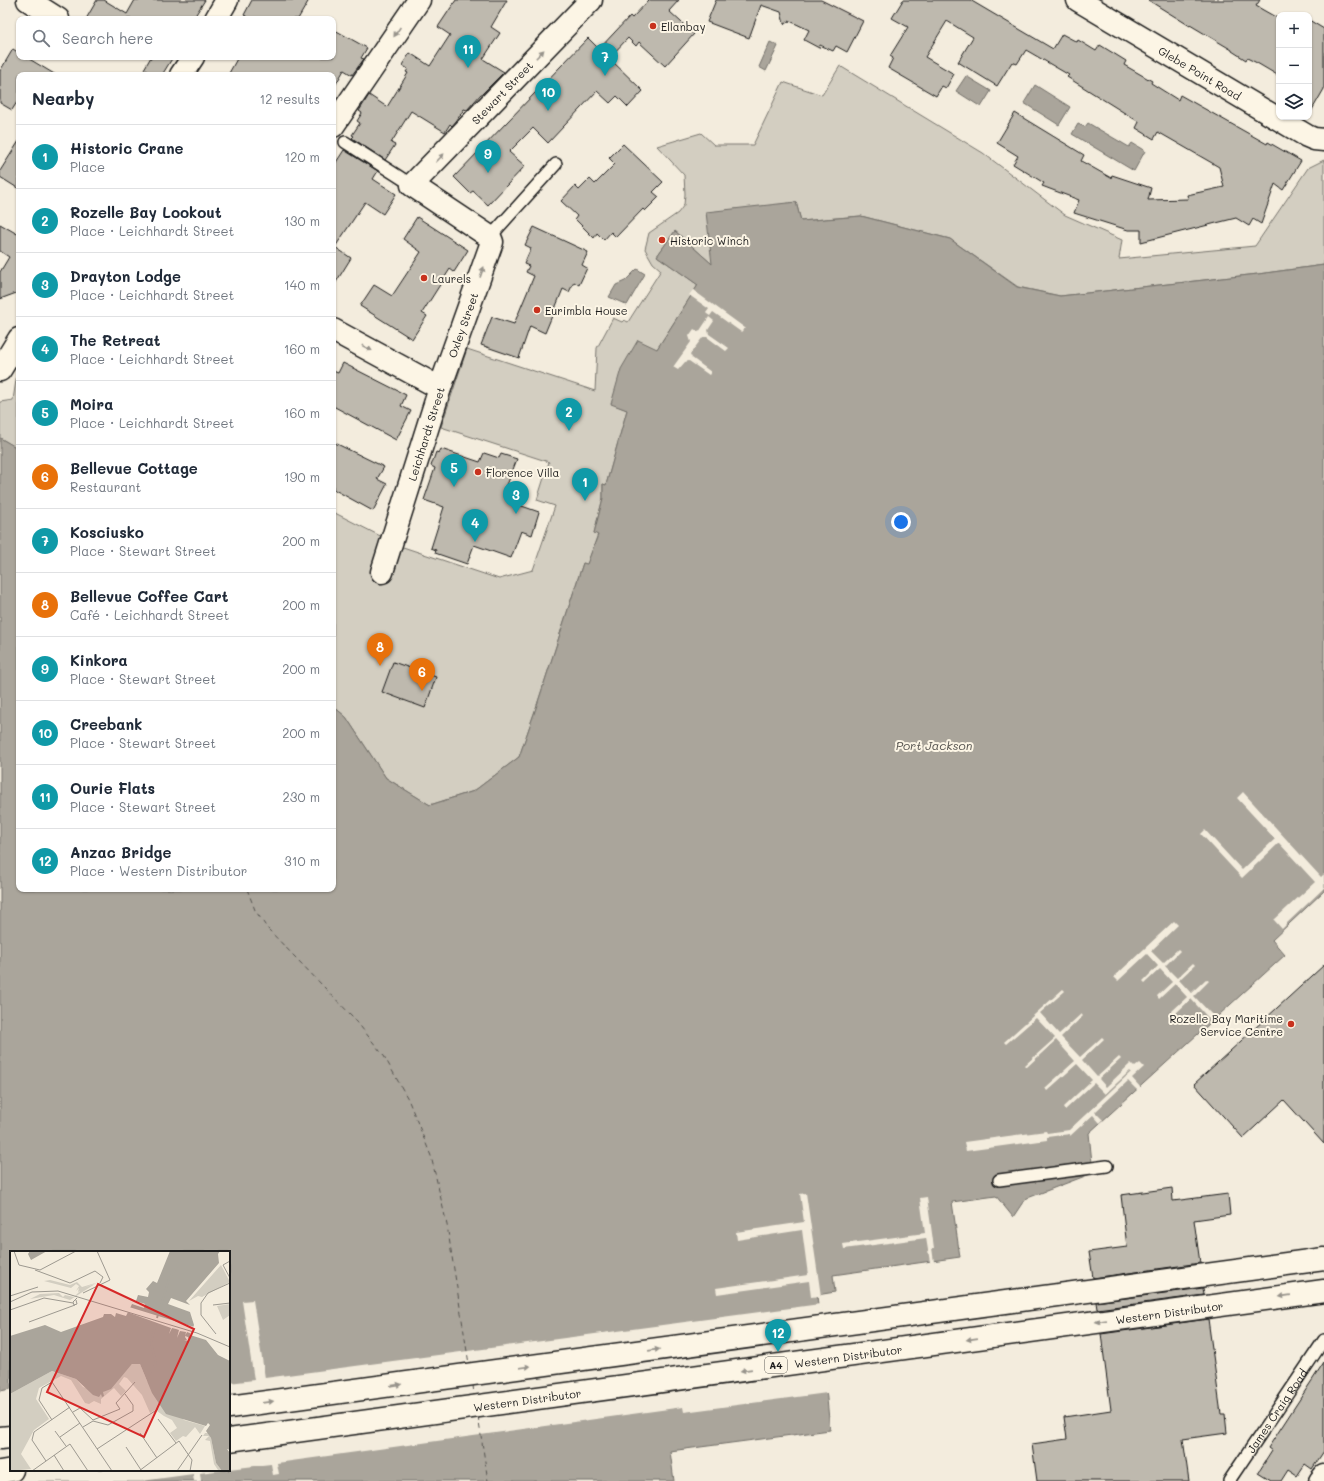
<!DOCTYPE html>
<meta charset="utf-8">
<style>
:root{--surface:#fff;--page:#f6f6f7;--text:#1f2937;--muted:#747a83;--line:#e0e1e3;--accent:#b45309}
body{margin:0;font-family:Mali,sans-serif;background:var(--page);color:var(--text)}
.controls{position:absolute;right:12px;top:12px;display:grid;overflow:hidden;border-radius:8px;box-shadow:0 1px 3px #0004}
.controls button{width:36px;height:36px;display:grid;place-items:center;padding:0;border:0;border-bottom:1px solid var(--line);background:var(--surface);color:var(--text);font:20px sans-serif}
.you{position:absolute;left:901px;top:522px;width:14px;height:14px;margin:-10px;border:3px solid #fff;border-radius:50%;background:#1a73e8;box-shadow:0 0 0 6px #1a73e833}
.badge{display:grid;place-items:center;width:26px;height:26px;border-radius:50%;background:var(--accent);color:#fff;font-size:13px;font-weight:700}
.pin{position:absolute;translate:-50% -33px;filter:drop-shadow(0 1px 2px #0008)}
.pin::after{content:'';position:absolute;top:21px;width:14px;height:12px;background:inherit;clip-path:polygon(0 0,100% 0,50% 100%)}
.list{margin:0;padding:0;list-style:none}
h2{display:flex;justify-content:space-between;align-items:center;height:52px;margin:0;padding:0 16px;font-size:17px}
h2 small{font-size:13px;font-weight:400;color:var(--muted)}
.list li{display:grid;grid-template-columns:26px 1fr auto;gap:12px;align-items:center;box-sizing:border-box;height:64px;padding:0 16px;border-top:1px solid var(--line)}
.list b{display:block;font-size:15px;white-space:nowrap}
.list p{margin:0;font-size:13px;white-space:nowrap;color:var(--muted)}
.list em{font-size:13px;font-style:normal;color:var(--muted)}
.icon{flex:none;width:22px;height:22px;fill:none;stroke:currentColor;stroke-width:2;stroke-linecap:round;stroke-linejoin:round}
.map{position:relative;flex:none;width:1324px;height:1481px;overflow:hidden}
.search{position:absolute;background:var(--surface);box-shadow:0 1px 3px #0004;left:16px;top:16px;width:320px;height:44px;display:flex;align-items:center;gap:10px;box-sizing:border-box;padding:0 14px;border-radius:8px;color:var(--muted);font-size:15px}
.panel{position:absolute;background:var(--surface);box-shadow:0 1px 3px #0004;left:16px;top:72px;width:320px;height:820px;border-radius:8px}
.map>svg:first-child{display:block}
</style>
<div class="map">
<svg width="1324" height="1481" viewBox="0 0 1324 1481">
<rect width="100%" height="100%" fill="#f3ecdd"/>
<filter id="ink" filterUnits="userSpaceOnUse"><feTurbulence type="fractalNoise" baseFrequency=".025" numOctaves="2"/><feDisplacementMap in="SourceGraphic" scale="8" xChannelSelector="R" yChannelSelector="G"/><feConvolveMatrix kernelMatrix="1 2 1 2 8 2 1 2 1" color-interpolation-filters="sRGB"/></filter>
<g filter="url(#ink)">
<g fill="#d3cec1" stroke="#78756e">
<path d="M 840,66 L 983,153 L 1065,215 L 1122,240 L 1119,259 L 1255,246 L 1308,168 L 1324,160 L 1324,265 L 1258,274 L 1060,296 L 1018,287 L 950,239 L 861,216 L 801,221 L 796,202 L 712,264 L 675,231 L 657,256 L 698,285 L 657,349 L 615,405 L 627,410 L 606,485 L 603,484 L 603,498 L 594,533 L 598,534 L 587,565 L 583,563 L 537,705 L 519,757 L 474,791 L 430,805 L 386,778 L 346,717 L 333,706 L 333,512 L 400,546 L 499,579 L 533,570 L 555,506 L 537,500 L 549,462 L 441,427 L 467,349 L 595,391 L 597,348 L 613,318 L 622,322 L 624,320 L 628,322 L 661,270 L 653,263 L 645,249 L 649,233 L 678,213 L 684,205 L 685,194 L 684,175 L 657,146 L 701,133 L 714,145 L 753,145 L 783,82 L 822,95 Z"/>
<path d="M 19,361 L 19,449 L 0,438 L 0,402 L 13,400 Z"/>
</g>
<g fill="#aaa59b" stroke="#716e68">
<path d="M 770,42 L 778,46 L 766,71 L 759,67 Z"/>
<path d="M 966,76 L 991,91 L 981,107 L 956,91 Z"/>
<path d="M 1035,85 L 1070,107 L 1059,125 L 1024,103 Z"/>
<path d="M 1088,123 L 1129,147 L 1132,143 L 1145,151 L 1134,171 L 1072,134 L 1078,124 L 1085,127 Z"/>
<path d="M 796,202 L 801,221 L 861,216 L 950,239 L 1017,287 L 1060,296 L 1258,274 L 1324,265 L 1324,891 L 1272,940 L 1285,955 L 1089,1133 L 1093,1173 L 1025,1199 L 1013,1217 L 996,1196 L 952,1202 L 960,1257 L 833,1275 L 835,1292 L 817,1295 L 830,1430 L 670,1451 L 674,1481 L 38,1481 L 36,1470 L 229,1470 L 229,1252 L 11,1252 L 11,1389 L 0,1391 L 0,438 L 19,449 L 19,889 L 333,889 L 333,706 L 346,717 L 386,778 L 430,805 L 474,791 L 519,757 L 537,705 L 583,563 L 587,564 L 598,535 L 594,533 L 603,498 L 603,484 L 606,485 L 627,410 L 611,404 L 621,369 L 638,340 L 657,349 L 698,285 L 657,256 L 675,231 L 712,264 L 706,212 Z"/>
<path d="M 637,269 L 645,274 L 627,305 L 609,297 L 616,285 L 625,281 Z"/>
</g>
<g fill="#f3ecdd">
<path d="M 693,290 L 745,328 L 741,332 L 713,312 L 710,316 L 707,314 L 706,313 L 709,309 L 689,295 Z"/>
<path d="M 709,317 L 714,321 L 708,330 L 709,334 L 729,348 L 726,351 L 707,337 L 703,337 L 690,354 L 692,358 L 711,372 L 709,375 L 689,361 L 685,362 L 678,370 L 673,367 L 691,342 L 689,336 L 694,329 L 699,332 Z"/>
<path d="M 1243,792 L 1321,877 L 1324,874 L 1324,888 L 1286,924 L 1286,925 L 1282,929 L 1274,920 L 1315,882 L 1279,843 L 1242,878 L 1201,834 L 1205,830 L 1242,870 L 1275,839 L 1237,798 Z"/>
<path d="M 1174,921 L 1178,925 L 1151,951 L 1163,963 L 1178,949 L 1180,951 L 1165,966 L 1177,978 L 1193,963 L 1195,965 L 1179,980 L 1191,993 L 1206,979 L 1209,981 L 1194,996 L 1216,1019 L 1212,1022 L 1191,999 L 1174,1015 L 1171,1012 L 1187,997 L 1175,984 L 1159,999 L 1157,996 L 1172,982 L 1160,969 L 1145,983 L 1143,981 L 1158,966 L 1147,954 L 1118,981 L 1114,977 Z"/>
<path d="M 1063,989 L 1065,991 L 1040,1013 L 1059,1034 L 1081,1014 L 1083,1016 L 1061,1037 L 1080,1057 L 1102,1037 L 1104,1039 L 1082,1060 L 1097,1077 L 1119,1057 L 1121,1059 L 1099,1079 L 1106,1087 L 1131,1063 L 1135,1067 L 1140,1063 L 1144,1067 L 1132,1078 L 1141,1088 L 1138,1091 L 1128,1081 L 1095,1112 L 1103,1120 L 1100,1123 L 1093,1115 L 1070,1136 L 1070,1134 L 1047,1137 L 1047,1140 L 966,1151 L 964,1142 L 1046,1131 L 1047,1133 L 1069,1130 L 1131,1072 L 1130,1071 L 1105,1094 L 1094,1083 L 1065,1110 L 1063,1107 L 1092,1080 L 1077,1064 L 1047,1091 L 1045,1088 L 1075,1061 L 1056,1040 L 1027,1067 L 1025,1065 L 1055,1038 L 1036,1018 L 1006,1044 L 1004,1042 Z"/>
<path d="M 806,1193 L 821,1296 L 811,1297 L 809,1281 L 717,1294 L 716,1288 L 808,1275 L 802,1230 L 737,1240 L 736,1232 L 804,1222 L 800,1194 Z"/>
<path d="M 927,1197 L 934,1248 L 932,1248 L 934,1262 L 930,1262 L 926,1238 L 844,1249 L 843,1244 L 925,1233 L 920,1198 Z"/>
<path d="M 253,1300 L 265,1378 L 820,1304 L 828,1388 L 827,1388 L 827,1393 L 684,1412 L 683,1407 L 277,1463 L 279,1474 L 273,1475 L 271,1464 L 229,1469 L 229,1383 L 254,1380 L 242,1301 Z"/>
<path d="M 34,1470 L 223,1470 L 200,1473 L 201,1481 L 194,1481 L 193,1474 L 142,1481 L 36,1481 Z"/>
</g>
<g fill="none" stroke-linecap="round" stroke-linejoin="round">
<g stroke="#55534f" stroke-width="1" stroke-dasharray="5 4" stroke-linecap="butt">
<path d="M 247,889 L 255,910 L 267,928 L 353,1017 L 384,1056 L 408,1099 L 431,1156 L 447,1225 L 469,1364"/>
<path d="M 473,1385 L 474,1395"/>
<path d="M 478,1416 L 488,1481"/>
</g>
</g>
<g fill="#beb9ae" stroke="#1c1c1c">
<path d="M 97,0 L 104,0 L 127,14 L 135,0 L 205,0 L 193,19 L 86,19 Z"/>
<path d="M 252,0 L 309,0 L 298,19 L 251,19 L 244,15 Z"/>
<path d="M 456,0 L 507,0 L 491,27 L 500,33 L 483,59 L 504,72 L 482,94 L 481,94 L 467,110 L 464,109 L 457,120 L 452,126 L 450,124 L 445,132 L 411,111 L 391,143 L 395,145 L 385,160 L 352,138 L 354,136 L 352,135 L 360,123 L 357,121 L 362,113 L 359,111 L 369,95 L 387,107 L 408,73 L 406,72 L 408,69 L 402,65 L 410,53 L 430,66 L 450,35 L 438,27 Z"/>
<path d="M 649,0 L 679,0 L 669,11 L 694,34 L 665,66 L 639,42 L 636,46 L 628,38 L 609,58 L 643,91 L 628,107 L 617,96 L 610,103 L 597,91 L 548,143 L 533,128 L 509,152 L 525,166 L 488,205 L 473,191 L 470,193 L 454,177 L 588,38 L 599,49 L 630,16 L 632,18 Z"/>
<path d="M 716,0 L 821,0 L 863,21 L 847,52 L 836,46 L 833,51 L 820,45 L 819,48 L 804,40 L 809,30 L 790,21 L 784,24 L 781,12 L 761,5 L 749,38 L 707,22 Z"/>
<path d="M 903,0 L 970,0 L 1053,49 L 1062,34 L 1077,42 L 1078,40 L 1096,51 L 1100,45 L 1126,61 L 1124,65 L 1152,81 L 1151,83 L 1178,100 L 1180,95 L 1267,144 L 1268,142 L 1301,161 L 1283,190 L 1275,184 L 1261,224 L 1253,219 L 1249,226 L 1236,218 L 1141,242 L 1141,230 L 1128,230 L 1074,213 L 1079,200 L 1042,186 L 1044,183 L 1013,164 L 1018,156 L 997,143 L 1015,113 L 1084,155 L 1081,161 L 1111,178 L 1112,175 L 1151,188 L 1148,200 L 1188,199 L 1187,195 L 1224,187 L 1219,167 L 1158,132 L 1154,139 L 1136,128 L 1139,122 L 1067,77 L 1069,75 L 1026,50 L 1017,64 L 1012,62 L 997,86 L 958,62 L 973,37 L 947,21 L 925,57 L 954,74 L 946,88 L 942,86 L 936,96 L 888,68 L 893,58 L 890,56 L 908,27 L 892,18 Z"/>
<path d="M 1148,0 L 1260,0 L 1256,6 L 1279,19 L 1279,76 L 1257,63 L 1247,58 L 1246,60 L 1232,51 L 1232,50 L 1190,25 L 1190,26 Z"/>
<path d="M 1309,20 L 1324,29 L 1324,89 L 1309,115 Z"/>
<path d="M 333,29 L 367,48 L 361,58 L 364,59 L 352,75 L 344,70 L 333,89 L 333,75 L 228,75 L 238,57 L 333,57 Z"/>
<path d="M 13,49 L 19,53 L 19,57 L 26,57 L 56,75 L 19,75 L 19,99 L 12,110 L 0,103 L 0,71 Z"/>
<path d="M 151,57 L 173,57 L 162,75 L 154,75 L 144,69 Z"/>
<path d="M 19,141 L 19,189 L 0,177 L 0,171 Z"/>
<path d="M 623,144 L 663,182 L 653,192 L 659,197 L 645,211 L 643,209 L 616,237 L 611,232 L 604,240 L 597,233 L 594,238 L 575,219 L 577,216 L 561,201 L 575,186 L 579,190 L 590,179 L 595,184 L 615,164 L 609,158 Z"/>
<path d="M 344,150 L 378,171 L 373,179 L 396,194 L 383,214 L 365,202 L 335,247 L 351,258 L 333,287 L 333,167 Z"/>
<path d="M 417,217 L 468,250 L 454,272 L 450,269 L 422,313 L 427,316 L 412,339 L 360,306 L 374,285 L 392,296 L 421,252 L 403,239 Z"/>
<path d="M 0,224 L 19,235 L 19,292 L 0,299 L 0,272 L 9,257 L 0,251 Z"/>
<path d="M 534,227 L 588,252 L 582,265 L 587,268 L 579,285 L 574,282 L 569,292 L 563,289 L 545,333 L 530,326 L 519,358 L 481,345 L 492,317 L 514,324 L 534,276 L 526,272 L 529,266 L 524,264 L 531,248 L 525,245 Z"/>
<path d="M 343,363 L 406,395 L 401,406 L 411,411 L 396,440 L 333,406 L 333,371 L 338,373 Z"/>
<path d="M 333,442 L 384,467 L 377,479 L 387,484 L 373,511 L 333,489 Z"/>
<path d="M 441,449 L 480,462 L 484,453 L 499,458 L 501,454 L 517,459 L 504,493 L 518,497 L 516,504 L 539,512 L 532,535 L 521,531 L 511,558 L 474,545 L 467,564 L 435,553 L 436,550 L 431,548 L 444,507 L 424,500 L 435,468 L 431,466 L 436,452 L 439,453 Z"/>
<path d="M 393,662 L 436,677 L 425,708 L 382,692 Z"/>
<path d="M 1324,965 L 1324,1144 L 1284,1100 L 1243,1138 L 1194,1084 Z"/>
<path d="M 1172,1188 L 1173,1201 L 1228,1194 L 1230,1215 L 1194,1220 L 1200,1263 L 1093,1278 L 1089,1252 L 1127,1247 L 1121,1195 Z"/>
<path d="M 1203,1288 L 1204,1295 L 1097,1309 L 1096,1302 Z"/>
<path d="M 1208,1319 L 1221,1414 L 1225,1414 L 1227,1433 L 1183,1439 L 1189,1481 L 1037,1481 L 1032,1444 L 1067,1439 L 1064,1417 L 1111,1410 L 1101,1334 Z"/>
<path d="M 1324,1362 L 1324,1451 L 1312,1469 L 1305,1464 L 1297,1476 L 1288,1470 L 1281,1481 L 1271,1481 L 1258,1473 L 1272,1451 L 1268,1448 Z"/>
</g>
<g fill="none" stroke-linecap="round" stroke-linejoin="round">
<defs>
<g id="lane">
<path d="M 345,142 L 412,185"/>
<path d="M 490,237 L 556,164"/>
<path d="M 999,1180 L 1107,1166"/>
<path id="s1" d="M 1229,1481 L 1324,1340"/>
</g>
<g id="street">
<path d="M 28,0 L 58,19"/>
<path d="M 216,19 L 227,0"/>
<path d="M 181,75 L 193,57"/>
<path d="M 333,126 L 419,0"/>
<path d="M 333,330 L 440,388"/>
<path d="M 0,370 L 19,339"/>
<path id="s2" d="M 382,572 L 440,388 L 492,242 L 490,237 L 412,185 L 591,0"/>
<path d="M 1320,1481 L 1324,1476"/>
</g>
<g id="secondary">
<path id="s3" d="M 1078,0 L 1307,136 L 1314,139 L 1324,140"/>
</g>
<g id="highway">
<path d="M 229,1407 L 1324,1259"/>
<path d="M 0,1438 L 11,1437"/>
<path id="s4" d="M 229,1440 L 1324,1291"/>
<path d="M 0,1472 L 12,1470"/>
</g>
</defs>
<use href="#lane" stroke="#1c1c1c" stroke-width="14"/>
<use href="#street" stroke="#1c1c1c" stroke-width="25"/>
<use href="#secondary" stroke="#1c1c1c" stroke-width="25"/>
<use href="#highway" stroke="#1c1c1c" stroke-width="25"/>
<use href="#lane" stroke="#fcf5e5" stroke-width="11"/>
<use href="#street" stroke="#fcf5e5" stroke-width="22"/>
<use href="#secondary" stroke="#fcf5e5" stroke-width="22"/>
<use href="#highway" stroke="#fcf5e5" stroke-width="22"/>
</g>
<defs><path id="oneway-solid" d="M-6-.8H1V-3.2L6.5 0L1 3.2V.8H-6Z"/></defs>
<g fill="#97938b">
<use href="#oneway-solid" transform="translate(397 32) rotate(124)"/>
<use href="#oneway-solid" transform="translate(540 54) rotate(-46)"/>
<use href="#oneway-solid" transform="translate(440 158) rotate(-46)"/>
<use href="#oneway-solid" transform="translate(482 272) rotate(-70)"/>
<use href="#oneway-solid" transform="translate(367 348) rotate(28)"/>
<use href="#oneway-solid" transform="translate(1285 1296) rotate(172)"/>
<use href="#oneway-solid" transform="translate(1101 1321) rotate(172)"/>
<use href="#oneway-solid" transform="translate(972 1339) rotate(172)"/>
<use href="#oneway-solid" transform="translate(654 1350) rotate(-8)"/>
<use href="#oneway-solid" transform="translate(525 1367) rotate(-8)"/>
<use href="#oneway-solid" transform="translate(746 1370) rotate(172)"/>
<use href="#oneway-solid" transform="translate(396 1385) rotate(-8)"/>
<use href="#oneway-solid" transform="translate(268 1402) rotate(-8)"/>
</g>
</g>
<g fill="#c8321e" stroke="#fcf5e5" stroke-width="1.5">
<circle cx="653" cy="26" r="4"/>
<circle cx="662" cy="240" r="4"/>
<circle cx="424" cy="278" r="4"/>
<circle cx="537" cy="310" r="4"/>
<circle cx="478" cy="472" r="4"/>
<circle cx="1291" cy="1024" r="4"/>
</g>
<g text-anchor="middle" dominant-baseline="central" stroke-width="4" stroke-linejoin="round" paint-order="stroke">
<rect fill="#fcf5e5" stroke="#5f5d58" stroke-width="1" x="765" y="1357" width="22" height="16" rx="3"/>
<g font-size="10" font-weight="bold" fill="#1c1c1c">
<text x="776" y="1365">A4</text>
</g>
<g font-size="11" fill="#1c1c1c" stroke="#fcf5e5" text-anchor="start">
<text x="661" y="26">Ellanbay</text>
<text x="670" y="240">Historic Winch</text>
<text x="432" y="278">Laurels</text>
<text x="545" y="310">Eurimbla House</text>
<text x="486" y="472">Florence Villa</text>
<text x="1283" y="1018" text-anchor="end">Rozelle Bay Maritime<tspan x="1283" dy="13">Service Centre</tspan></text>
</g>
<g font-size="11" fill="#1c1c1c" stroke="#fcf5e5">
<text stroke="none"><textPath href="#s3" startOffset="142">Glebe Point Road</textPath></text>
<text stroke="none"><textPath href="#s2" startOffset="576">Stewart Street</textPath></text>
<text stroke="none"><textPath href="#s2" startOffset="260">Oxley Street</textPath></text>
<text stroke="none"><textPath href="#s2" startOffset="145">Leichhardt Street</textPath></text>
<text stroke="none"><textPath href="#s4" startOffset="949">Western Distributor</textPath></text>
<text stroke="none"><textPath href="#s4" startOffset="625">Western Distributor</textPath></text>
<text stroke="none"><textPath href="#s4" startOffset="301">Western Distributor</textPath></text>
<text stroke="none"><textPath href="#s1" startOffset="85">James Craig Road</textPath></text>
</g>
<g font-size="12" font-style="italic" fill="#55534f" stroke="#fcf5e5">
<text x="934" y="745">Port Jackson</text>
</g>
</g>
<g transform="translate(10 1251)">
<rect width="220" height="220" fill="#f3ecdd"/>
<path d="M 211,14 L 220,31 L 192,46 L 188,45 L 179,50 ZM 40,29 L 60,34 L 67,31 L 72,36 L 89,31 L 73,37 L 85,33 L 60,49 L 44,44 L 20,48 L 30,43 L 49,42 L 53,46 L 55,44 L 64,46 L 70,40 L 68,41 L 69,37 L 66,40 L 69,35 L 66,33 L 61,37 L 34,30 ZM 220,53 L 220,64 L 213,69 L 207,55 ZM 122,113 L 130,113 L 137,130 L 174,169 L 195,175 L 190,183 L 185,176 L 176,186 L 173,185 L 166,190 L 160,182 L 167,177 L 162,169 L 154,165 L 147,160 L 148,157 L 140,162 L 132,144 L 117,127 L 114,126 L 109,133 L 116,140 L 111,145 L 104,137 L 91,148 L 91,153 L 84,150 L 79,153 L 75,152 L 61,129 L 51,125 L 29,137 L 26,148 L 39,168 L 24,179 L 11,203 L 21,218 L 0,220 L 0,143 L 42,120 L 66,128 L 73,136 L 91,142 L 102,135 ZM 195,182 L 198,182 L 201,187 L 206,212 L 212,220 L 203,220 L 208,219 L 204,213 L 200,190 L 195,189 L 199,185 L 193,185 Z" fill="#d3cec1"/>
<path d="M 20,0 L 37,0 L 21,9 L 18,3 ZM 160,0 L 210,0 L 208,3 L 209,12 L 176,50 L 180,54 L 161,47 L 158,53 L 180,61 L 184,74 L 180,84 L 196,89 L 208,104 L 220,110 L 220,199 L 217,198 L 220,202 L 220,220 L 212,220 L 206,212 L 201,187 L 196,180 L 200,174 L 198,172 L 196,175 L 156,163 L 142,142 L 130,113 L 122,113 L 101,138 L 93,141 L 94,145 L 92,146 L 91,143 L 89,146 L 83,144 L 66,128 L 42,120 L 0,143 L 0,85 L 35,74 L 51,81 L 93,66 L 94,63 L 101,63 L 105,66 L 106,62 L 116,65 L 122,53 L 134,57 L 135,53 L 126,50 L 128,44 L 138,46 L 139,41 L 136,38 L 143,30 L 147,32 Z" fill="#aaa59b"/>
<path d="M 119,56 L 184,76 L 182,83 L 177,81 L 175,85 L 178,86 L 179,90 L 174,89 L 177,89 L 175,86 L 176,81 L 170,80 L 167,87 L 169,79 L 166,78 L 165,81 L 166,78 L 162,77 L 159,83 L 161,77 L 117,61 Z" fill="#f3ecdd"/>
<path fill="none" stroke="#aaa59b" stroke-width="2" d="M 147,67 L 159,28 L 177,0M 139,124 L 146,112 L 141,92 L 146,72"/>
<path fill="none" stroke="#9d9990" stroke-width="1" d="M 4,0 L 9,14 L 30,19 L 66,0M 220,10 L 213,14 L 220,27M 25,19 L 60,32 L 85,20 L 93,26 L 90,32M 73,42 L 100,29 L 87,0M 0,45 L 28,36M 66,49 L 67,53 L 64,54 L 63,51 L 67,47M 0,51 L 22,41 L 48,40 L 187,82 L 220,96M 203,54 L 220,52M 0,59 L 34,47 L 63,52M 19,71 L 65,54M 206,83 L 191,64 L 191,52 L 198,42 L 220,32M 63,161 L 70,157 L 83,169M 148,168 L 166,192M 42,169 L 29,149 L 32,137 L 42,131 L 102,220M 83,169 L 110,158 L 106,152 L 125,131M 73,176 L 83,170 L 98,174 L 123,160 L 123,154 L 115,143M 45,180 L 56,195M 130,182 L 147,207M 50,186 L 70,172M 116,196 L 131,219M 87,198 L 148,158M 44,204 L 54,220M 36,210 L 22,189 L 24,181 L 60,156M 22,220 L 60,193 L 78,220M 129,220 L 169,190 L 182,209 L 180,220M 167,220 L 192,184"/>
<path fill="#d62828" fill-opacity="0.15" stroke="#d62828" stroke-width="2" d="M 88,33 L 184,78 L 134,186 L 37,141 Z"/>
<rect width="220" height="220" fill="none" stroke="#1c1c1c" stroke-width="2"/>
</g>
</svg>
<div class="controls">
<button>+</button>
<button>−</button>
<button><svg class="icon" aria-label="layers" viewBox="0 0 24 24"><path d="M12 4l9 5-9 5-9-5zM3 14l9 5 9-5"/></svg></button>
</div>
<div class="you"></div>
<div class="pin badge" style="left:585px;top:501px;background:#0f9aa8">1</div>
<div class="pin badge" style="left:569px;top:431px;background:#0f9aa8">2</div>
<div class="pin badge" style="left:516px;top:514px;background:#0f9aa8">3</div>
<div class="pin badge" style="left:475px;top:542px;background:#0f9aa8">4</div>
<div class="pin badge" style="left:454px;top:487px;background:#0f9aa8">5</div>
<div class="pin badge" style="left:422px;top:691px;background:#e8710a">6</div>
<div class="pin badge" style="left:605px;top:76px;background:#0f9aa8">7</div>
<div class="pin badge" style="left:380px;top:666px;background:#e8710a">8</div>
<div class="pin badge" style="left:488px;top:173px;background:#0f9aa8">9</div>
<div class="pin badge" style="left:548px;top:111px;background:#0f9aa8">10</div>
<div class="pin badge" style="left:468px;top:68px;background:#0f9aa8">11</div>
<div class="pin badge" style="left:778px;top:1352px;background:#0f9aa8">12</div>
<div class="search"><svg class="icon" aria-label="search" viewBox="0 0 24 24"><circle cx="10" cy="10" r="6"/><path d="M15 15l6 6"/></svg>Search here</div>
<section class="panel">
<h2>Nearby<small>12 results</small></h2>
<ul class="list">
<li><span class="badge" style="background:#0f9aa8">1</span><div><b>Historic Crane</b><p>Place</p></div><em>120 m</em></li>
<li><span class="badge" style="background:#0f9aa8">2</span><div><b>Rozelle Bay Lookout</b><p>Place · Leichhardt Street</p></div><em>130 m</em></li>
<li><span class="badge" style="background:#0f9aa8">3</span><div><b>Drayton Lodge</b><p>Place · Leichhardt Street</p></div><em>140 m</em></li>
<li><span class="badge" style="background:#0f9aa8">4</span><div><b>The Retreat</b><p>Place · Leichhardt Street</p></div><em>160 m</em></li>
<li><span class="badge" style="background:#0f9aa8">5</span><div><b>Moira</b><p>Place · Leichhardt Street</p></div><em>160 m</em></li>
<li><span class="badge" style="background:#e8710a">6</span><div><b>Bellevue Cottage</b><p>Restaurant</p></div><em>190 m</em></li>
<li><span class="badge" style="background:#0f9aa8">7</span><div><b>Kosciusko</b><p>Place · Stewart Street</p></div><em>200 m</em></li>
<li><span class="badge" style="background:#e8710a">8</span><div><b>Bellevue Coffee Cart</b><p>Café · Leichhardt Street</p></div><em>200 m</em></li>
<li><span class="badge" style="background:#0f9aa8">9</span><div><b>Kinkora</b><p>Place · Stewart Street</p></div><em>200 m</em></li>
<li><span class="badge" style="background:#0f9aa8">10</span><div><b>Creebank</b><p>Place · Stewart Street</p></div><em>200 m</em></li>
<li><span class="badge" style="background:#0f9aa8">11</span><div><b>Ourie Flats</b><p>Place · Stewart Street</p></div><em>230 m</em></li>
<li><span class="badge" style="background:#0f9aa8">12</span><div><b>Anzac Bridge</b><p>Place · Western Distributor</p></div><em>310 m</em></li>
</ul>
</section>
</div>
